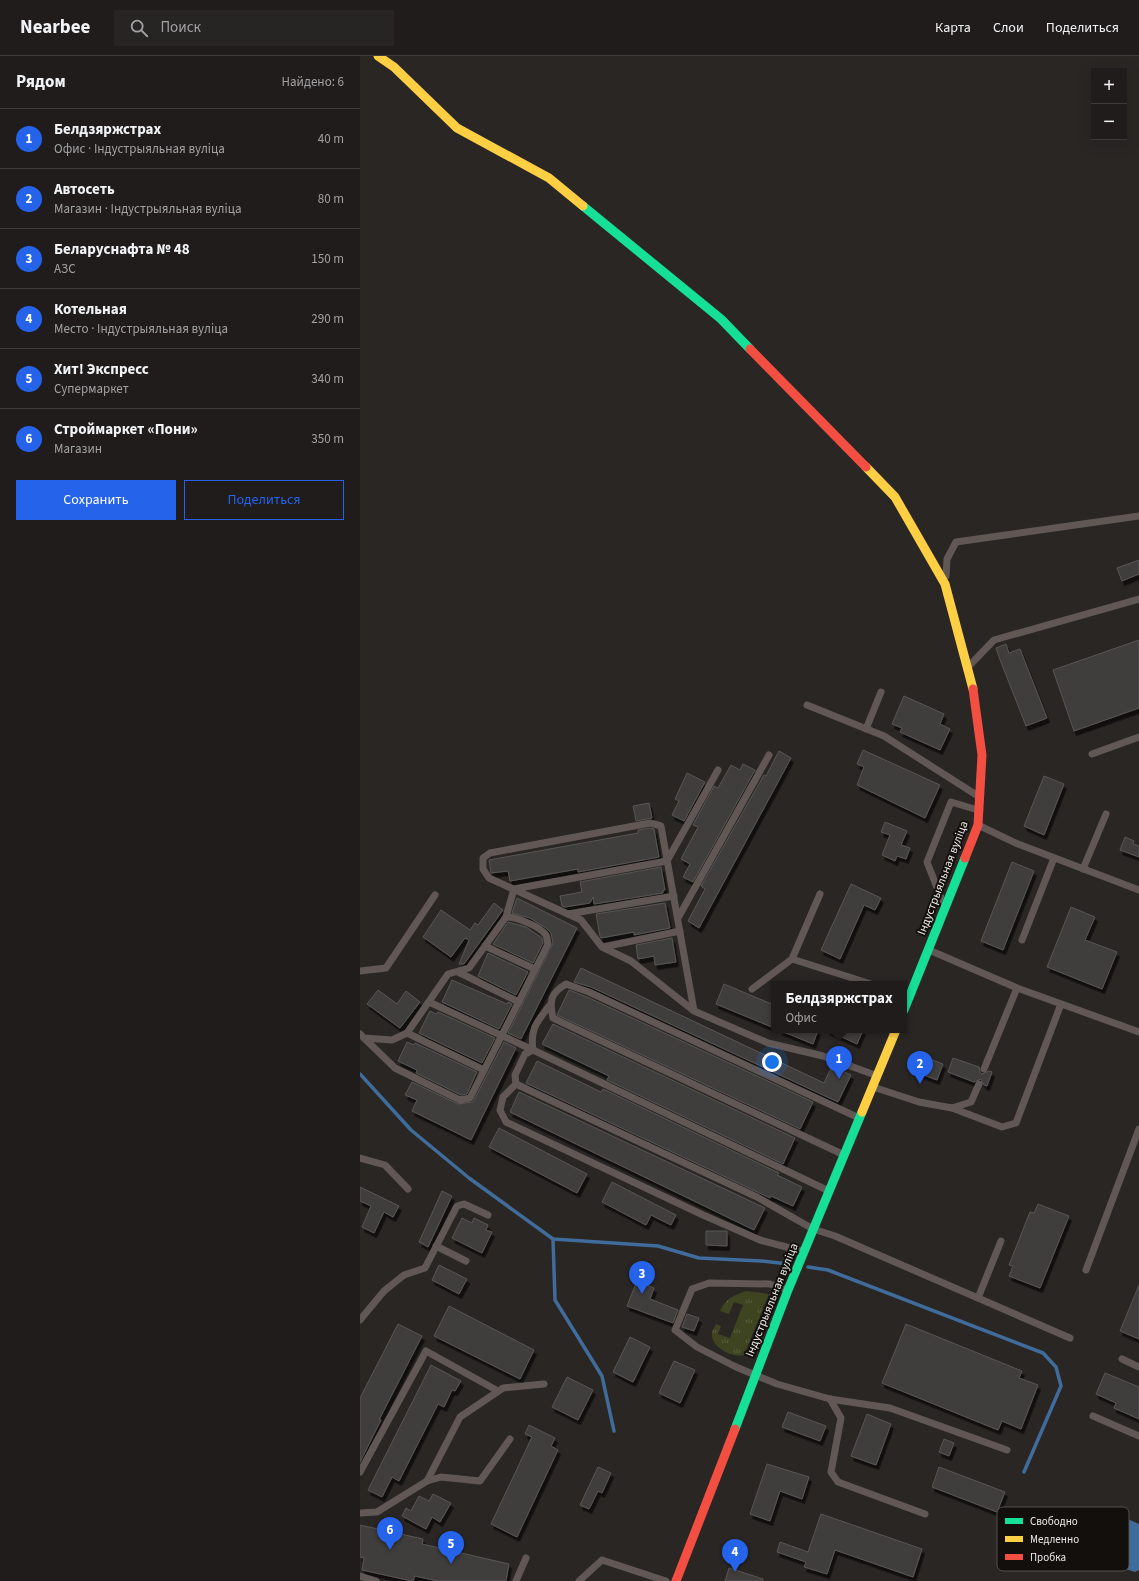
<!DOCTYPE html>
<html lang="ru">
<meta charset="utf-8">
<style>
:root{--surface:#1f1c1b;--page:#272524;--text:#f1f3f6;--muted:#a1a1a3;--line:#3c3a3a;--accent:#2563eb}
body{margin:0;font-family:"Source Sans 3",sans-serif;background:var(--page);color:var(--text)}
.controls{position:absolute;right:12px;top:12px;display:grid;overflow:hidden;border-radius:0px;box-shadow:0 4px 16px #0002}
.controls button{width:36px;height:36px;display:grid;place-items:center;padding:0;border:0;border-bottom:1px solid var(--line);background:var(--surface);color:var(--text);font:20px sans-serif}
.you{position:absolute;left:412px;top:1006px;width:14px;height:14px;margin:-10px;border:3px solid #fff;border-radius:50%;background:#1a73e8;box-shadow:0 0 0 6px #1a73e833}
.badge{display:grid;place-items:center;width:26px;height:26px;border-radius:50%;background:var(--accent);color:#fff;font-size:13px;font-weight:700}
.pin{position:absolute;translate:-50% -33px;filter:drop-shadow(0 1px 2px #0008)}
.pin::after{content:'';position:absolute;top:21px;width:14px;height:12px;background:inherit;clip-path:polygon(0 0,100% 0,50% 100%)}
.popup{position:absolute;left:411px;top:925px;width:136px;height:52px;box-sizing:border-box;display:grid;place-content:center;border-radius:0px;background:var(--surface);filter:drop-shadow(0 1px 3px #0005);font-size:13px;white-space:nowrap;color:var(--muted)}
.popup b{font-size:15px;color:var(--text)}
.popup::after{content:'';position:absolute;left:50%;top:100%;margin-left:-8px;border:8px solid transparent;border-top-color:var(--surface)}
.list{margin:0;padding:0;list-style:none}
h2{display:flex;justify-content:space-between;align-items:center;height:52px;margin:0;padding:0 16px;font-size:17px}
h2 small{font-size:13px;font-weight:400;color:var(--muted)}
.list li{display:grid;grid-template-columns:26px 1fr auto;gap:12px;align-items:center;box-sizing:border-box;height:60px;padding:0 16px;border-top:1px solid var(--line)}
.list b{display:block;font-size:15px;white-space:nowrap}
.list p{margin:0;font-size:13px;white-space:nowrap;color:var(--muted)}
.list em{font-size:13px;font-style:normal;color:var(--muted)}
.actions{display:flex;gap:8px;padding:12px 16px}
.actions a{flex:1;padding:9px 0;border:1px solid var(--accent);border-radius:0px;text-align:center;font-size:14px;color:var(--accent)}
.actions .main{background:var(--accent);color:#fff}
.icon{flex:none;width:22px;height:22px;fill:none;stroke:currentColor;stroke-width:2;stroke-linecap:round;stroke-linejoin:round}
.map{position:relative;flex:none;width:779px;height:1525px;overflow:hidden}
header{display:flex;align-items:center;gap:24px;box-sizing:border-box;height:56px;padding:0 20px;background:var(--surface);border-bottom:1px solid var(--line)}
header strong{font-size:19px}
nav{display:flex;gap:22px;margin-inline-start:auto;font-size:14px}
.search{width:280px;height:36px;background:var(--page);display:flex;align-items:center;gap:10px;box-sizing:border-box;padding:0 14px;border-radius:0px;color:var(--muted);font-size:15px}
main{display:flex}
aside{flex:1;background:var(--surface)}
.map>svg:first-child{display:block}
</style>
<header>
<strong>Nearbee</strong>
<div class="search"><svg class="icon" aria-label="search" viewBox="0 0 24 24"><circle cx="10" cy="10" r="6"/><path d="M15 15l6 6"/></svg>Поиск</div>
<nav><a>Карта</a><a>Слои</a><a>Поделиться</a></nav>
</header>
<main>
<aside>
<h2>Рядом<small>Найдено: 6</small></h2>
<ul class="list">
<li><span class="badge">1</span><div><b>Белдзяржстрах</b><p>Офис · Індустрыяльная вуліца</p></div><em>40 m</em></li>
<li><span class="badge">2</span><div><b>Автосеть</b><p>Магазин · Індустрыяльная вуліца</p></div><em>80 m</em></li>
<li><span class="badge">3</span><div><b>Беларуснафта № 48</b><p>АЗС</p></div><em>150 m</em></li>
<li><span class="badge">4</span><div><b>Котельная</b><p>Место · Індустрыяльная вуліца</p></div><em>290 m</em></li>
<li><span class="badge">5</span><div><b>Хит! Экспресс</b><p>Супермаркет</p></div><em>340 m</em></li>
<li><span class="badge">6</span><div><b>Строймаркет «Пони»</b><p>Магазин</p></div><em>350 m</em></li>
</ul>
<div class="actions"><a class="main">Сохранить</a><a>Поделиться</a></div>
</aside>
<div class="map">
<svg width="779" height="1525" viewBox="0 0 779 1525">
<defs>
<pattern id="grass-tufts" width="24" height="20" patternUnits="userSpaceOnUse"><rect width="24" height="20" fill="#3e4420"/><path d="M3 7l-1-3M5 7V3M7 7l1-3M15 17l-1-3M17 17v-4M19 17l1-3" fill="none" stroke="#5a5f40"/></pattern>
<filter id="shadow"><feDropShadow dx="2.5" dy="4.5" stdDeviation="0" flood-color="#0009"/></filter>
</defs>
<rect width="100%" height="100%" fill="#292624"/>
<g fill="url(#grass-tufts)">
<path d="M 386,1235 L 409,1238 L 384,1299 C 373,1302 353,1292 352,1280 C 351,1276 354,1272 356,1268 L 361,1270 L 358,1278 L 370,1282 L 383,1249 L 374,1246 L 369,1258 L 360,1255 C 365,1243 374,1239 386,1235 Z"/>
<path d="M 412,1240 L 413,1243 L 392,1296 L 388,1300 Z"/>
</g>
<path fill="#406c9b" d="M 770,1464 L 779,1468 L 779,1514 L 775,1516 L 750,1508 L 747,1498 L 764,1466 Z"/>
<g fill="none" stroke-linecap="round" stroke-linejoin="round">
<g stroke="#406c9b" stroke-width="3.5">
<path d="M 0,1018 L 51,1074 L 109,1122 L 193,1183 L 298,1190 L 339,1202 L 401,1205 L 428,1208"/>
<path d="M 193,1183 L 195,1244 L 242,1320 L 254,1375"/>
<path d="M 448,1211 L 468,1214 L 683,1297 L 696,1311 L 701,1330 L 664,1416"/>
</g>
</g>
<g fill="#403d3c" stroke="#595654" filter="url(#shadow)">
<path d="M 779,504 L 779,518 L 762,525 L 757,512 Z"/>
<path d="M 779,584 L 779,652 L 714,675 L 693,614 Z"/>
<path d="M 646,588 L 649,597 L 660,593 L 687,662 L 666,670 L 639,601 L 636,592 Z"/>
<path d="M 544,640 L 584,658 L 580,668 L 590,673 L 580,694 L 540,676 L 542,672 L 532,668 Z"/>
<path d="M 503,694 L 580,729 L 565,762 L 497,729 L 504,711 L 497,708 Z"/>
<path d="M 419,695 L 431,702 L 339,872 L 328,865 L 345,833 L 341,830 L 404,719 L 406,720 Z"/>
<path d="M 383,708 L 395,714 L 333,826 L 323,821 L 330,808 L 321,803 L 338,771 L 333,769 L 354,730 L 358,732 L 371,709 L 380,714 Z"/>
<path d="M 327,717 L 345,726 L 324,765 L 312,759 L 319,745 L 315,743 Z"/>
<path d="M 684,720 L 704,728 L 684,779 L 664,770 Z"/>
<path d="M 289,747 L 292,762 L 276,765 L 273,750 Z"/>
<path d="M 525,766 L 547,775 L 541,789 L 550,792 L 546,803 L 537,800 L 535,805 L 522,799 L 530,779 L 521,776 Z"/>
<path d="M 290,772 L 294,773 L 299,801 L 218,816 L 218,813 L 150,825 L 148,815 L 131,817 L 129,804 L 278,777 L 278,774 Z"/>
<path d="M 765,781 L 774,785 L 773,788 L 779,790 L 779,801 L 760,794 Z"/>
<path d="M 652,806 L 674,815 L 643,894 L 621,885 Z"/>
<path d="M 301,811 L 305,834 L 303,834 L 303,837 L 234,848 L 233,841 L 230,847 L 205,851 L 202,850 L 200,840 L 222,836 L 220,826 Z"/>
<path d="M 491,828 L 521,842 L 515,854 L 504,849 L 480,903 L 461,894 Z"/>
<path d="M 157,842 L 217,872 L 161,983 L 148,977 L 193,887 L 191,877 L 186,872 L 170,862 L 152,857 Z"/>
<path d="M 134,847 L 143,854 L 104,908 L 99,908 L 109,884 L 105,882 L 91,901 L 63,881 L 81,854 L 110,874 L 115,867 L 118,869 Z"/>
<path d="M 305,847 L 310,872 L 274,879 L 274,876 L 241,882 L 240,880 L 236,858 Z"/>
<path d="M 711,851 L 735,861 L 725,884 L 757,896 L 742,933 L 687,911 Z"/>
<path d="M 148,866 L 166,871 L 182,882 L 183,887 L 173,907 L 133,888 Z"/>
<path d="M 312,882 L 316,906 L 295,909 L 294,900 L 278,903 L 276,889 Z"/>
<path d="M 128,897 L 168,916 L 156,939 L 118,920 Z"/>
<path d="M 221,912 L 464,1027 L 472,1010 L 491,1019 L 478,1046 L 231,931 L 214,926 Z"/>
<path d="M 92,924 L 147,948 L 148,946 L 152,948 L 139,973 L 82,946 Z"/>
<path d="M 364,928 L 414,949 L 414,972 L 356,948 Z"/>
<path d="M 18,934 L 37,948 L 46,935 L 60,946 L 40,972 L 7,948 Z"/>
<path d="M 209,934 L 227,941 L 453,1046 L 440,1073 L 197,959 Z"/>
<path d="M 70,955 L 76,958 L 78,956 L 135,982 L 122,1007 L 59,977 Z"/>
<path d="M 193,968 L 435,1082 L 423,1108 L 247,1024 L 249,1020 L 182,988 Z"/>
<path d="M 419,974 L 458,974 L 453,988 Z"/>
<path d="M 467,974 L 503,974 L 497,988 Z"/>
<path d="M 47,986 L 54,989 L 55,987 L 117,1016 L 107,1038 L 101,1039 L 56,1017 L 57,1014 L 38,1005 Z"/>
<path d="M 144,986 L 156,992 L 111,1084 L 52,1055 L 57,1044 L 45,1039 L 52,1026 L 98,1048 L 113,1046 Z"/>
<path d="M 559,999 L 583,1008 L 577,1024 L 553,1015 Z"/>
<path d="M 593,1002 L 619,1011 L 620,1016 L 622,1018 L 629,1015 L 632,1016 L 627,1030 L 624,1029 L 621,1023 L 614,1026 L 588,1016 Z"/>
<path d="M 177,1005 L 241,1036 L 243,1033 L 419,1117 L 417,1119 L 442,1131 L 433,1150 L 411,1140 L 410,1142 L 166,1027 Z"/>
<path d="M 159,1036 L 405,1152 L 394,1174 L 150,1056 Z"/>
<path d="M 139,1072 L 227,1118 L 217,1137 L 129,1091 Z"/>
<path d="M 252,1126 L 316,1159 L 311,1169 L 291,1159 L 286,1169 L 242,1146 Z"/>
<path d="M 0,1131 L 39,1150 L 33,1161 L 24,1156 L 14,1177 L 2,1171 L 11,1150 L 0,1145 Z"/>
<path d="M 82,1135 L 92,1140 L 68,1191 L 59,1186 Z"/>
<path d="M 678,1148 L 709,1160 L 680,1232 L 649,1220 L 653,1210 L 649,1209 L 670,1156 L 674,1157 Z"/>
<path d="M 102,1162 L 112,1167 L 114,1162 L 128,1169 L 126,1174 L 132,1176 L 122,1197 L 92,1182 Z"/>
<path d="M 346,1175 L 367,1175 L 367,1190 L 346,1189 Z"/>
<path d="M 79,1209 L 107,1223 L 99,1238 L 72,1224 Z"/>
<path d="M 277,1225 L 294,1232 L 290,1243 L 318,1254 L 313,1267 L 267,1250 Z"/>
<path d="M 779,1229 L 779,1283 L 760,1275 Z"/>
<path d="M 89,1250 L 174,1294 L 160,1323 L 74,1280 Z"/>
<path d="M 327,1258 L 339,1262 L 334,1275 L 322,1271 Z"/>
<path d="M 38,1268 L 62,1280 L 19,1364 L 21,1364 L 0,1406 L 0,1342 Z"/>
<path d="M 546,1268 L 662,1315 L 659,1322 L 678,1329 L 661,1373 L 642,1365 L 638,1374 L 522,1327 Z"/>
<path d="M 270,1281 L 290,1291 L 273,1326 L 253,1316 Z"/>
<path d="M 314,1305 L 335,1314 L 320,1347 L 299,1337 Z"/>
<path d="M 71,1309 L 101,1325 L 95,1335 L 92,1334 L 84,1351 L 78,1348 L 39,1425 L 32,1421 L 22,1441 L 8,1434 Z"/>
<path d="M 745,1317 L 779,1331 L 779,1363 L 754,1352 L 756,1347 L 736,1338 Z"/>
<path d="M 207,1321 L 233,1334 L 218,1364 L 192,1351 Z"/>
<path d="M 428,1356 L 466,1370 L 460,1385 L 422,1371 Z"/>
<path d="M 507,1358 L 531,1368 L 516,1409 L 491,1400 Z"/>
<path d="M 169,1369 L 195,1382 L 191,1390 L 198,1394 L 157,1481 L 131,1468 L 172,1381 L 165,1378 Z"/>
<path d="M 584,1383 L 594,1387 L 589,1400 L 579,1396 Z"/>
<path d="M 407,1408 L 449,1421 L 442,1443 L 420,1435 L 410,1465 L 390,1458 Z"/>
<path d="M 238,1411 L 251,1417 L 242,1437 L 238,1435 L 229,1453 L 220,1449 Z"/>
<path d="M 579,1411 L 645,1436 L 637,1456 L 572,1431 Z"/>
<path d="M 73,1438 L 91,1447 L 80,1466 L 72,1461 L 66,1473 L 42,1460 L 46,1452 L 51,1455 L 59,1440 L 69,1445 Z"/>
<path d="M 461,1458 L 562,1493 L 553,1521 L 475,1494 L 467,1518 L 444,1511 L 446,1506 L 417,1496 L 420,1486 L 448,1496 Z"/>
<path d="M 0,1469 L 63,1483 L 62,1488 L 149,1508 L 146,1525 L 78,1525 L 55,1520 L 53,1525 L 52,1525 L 2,1514 L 4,1502 L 0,1501 Z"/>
<path d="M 369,1512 L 403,1523 L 403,1525 L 365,1525 Z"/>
</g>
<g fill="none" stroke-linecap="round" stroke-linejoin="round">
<g stroke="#615856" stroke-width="7">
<path d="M 586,520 L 587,503 L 596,486 L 779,460"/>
<path d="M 610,609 L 634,584 L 779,543"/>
<path d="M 447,649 L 524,680 L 618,740"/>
<path d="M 506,673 L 521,636"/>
<path d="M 732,698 L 779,681"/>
<path d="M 620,770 L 658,788 L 779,834"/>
<path d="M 723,813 L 746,758"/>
<path d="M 583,847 L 567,806 L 591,746 L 618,754"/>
<path d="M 208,858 L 314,840"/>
<path d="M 146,861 L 154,833 L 307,805 L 358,714"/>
<path d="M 318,862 L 409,699"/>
<path d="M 662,884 L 694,802"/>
<path d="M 125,890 L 175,913"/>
<path d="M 243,891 L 320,875"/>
<path d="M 569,894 L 657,932 L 779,976"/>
<path d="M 432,903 L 460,838"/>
<path d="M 0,915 L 26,912 L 75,839"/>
<path d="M 98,916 L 159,946"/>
<path d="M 392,933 L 432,903 L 511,928"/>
<path d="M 69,946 L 173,994 C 170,972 177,966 190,949"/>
<path d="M 334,955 L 301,770 L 290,767 L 130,797 L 123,802 L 123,813 L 129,822 L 221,864 L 242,891 L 271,905 L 334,955 L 408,987 L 463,1000 L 515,1019"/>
<path d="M 47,977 L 124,1014"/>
<path d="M 0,978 L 4,982 L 35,1012 L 100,1044 L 110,1042 L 188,888 C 187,885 187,881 186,879 C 180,870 156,861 146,861 L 109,912 L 88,918 L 47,977 L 32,984 L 4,982"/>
<path d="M 624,1013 L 657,932"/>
<path d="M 156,1028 L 143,1041 L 140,1054 L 146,1066 L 343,1159 L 400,1184 L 442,1195"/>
<path d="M 513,1031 L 559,1046 L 592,1052 L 611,1046 L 619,1028"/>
<path d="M 592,1052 L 642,1071 L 656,1067 L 701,948"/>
<path d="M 482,1098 L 193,962 C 189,944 191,937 206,928 L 229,936 L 499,1062"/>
<path d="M 0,1102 L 25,1109 L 48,1133"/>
<path d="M 469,1135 L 173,994 L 165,998 L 155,1019 L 156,1028 L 397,1141 L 453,1173 L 475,1180 L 710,1282"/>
<path d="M 76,1190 L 106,1205"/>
<path d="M 726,1214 L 779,1073"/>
<path d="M 428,1234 L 410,1228 L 349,1227 L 332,1233 L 315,1274 L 337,1291 L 376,1311 L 417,1328 L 470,1343 L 530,1352 L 647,1394"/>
<path d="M 618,1242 L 641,1185"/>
<path d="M 0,1264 L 24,1235 L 44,1219 L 65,1212 L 97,1150 L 104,1148 L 128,1159"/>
<path d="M 762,1303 L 779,1311"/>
<path d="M 470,1343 L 481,1362 L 471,1416 L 478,1426 L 565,1458"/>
<path d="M 733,1360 L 779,1380"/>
<path d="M 0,1416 L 66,1295 L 138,1335"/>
<path d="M 67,1425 L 81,1421 L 120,1425 L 150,1383"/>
<path d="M 0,1457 L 17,1456 L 67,1425 L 100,1361 L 143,1332 L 184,1328"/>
<path d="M 0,1520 L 16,1525"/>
<path d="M 156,1525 L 166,1502"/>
<path d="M 219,1525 L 242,1504 L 306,1525"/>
</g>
<g stroke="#16e098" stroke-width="9">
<path d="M 223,150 L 361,263 L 390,293"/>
<path d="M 544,954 L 605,802"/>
<path d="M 375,1373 L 428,1234 L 502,1056"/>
</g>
<g stroke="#ffcf43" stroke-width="9">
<path d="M 18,0 L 34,11 L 97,72 L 189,122 L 223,150"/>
<path d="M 506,411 L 535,441 L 585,528 L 613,633"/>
<path d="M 502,1056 L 536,974"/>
</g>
<g stroke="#f24e42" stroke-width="9">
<path d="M 390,293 L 506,411"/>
<path d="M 605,802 L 618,769 L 622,699 L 613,633"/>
<path d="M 316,1525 L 375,1373"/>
</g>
</g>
<g text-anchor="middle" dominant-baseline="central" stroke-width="4" stroke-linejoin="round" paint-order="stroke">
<g font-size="12" fill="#ede8e6" stroke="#120f0d">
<text transform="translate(583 822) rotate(-69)">Індустрыяльная вуліца</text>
<text transform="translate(412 1244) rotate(-68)">Індустрыяльная вуліца</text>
</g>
</g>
<rect x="637" y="1451" width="132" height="64" rx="6" fill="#120f0d" stroke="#54504e" stroke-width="1"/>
<rect x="645" y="1462" width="18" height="6" fill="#16e098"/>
<rect x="645" y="1480" width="18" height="6" fill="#ffcf43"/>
<rect x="645" y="1498" width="18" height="6" fill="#f24e42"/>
<g font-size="11" fill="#ede8e6">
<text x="670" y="1469">Свободно</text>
<text x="670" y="1487">Медленно</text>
<text x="670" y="1505">Пробка</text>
</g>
</svg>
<div class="controls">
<button>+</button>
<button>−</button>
</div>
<div class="you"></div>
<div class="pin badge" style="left:479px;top:1023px">1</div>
<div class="popup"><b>Белдзяржстрах</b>Офис</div>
<div class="pin badge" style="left:560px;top:1028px">2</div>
<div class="pin badge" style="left:282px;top:1238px">3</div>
<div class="pin badge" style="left:375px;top:1516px">4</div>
<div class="pin badge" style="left:91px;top:1508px">5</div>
<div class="pin badge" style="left:30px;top:1494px">6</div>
</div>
</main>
